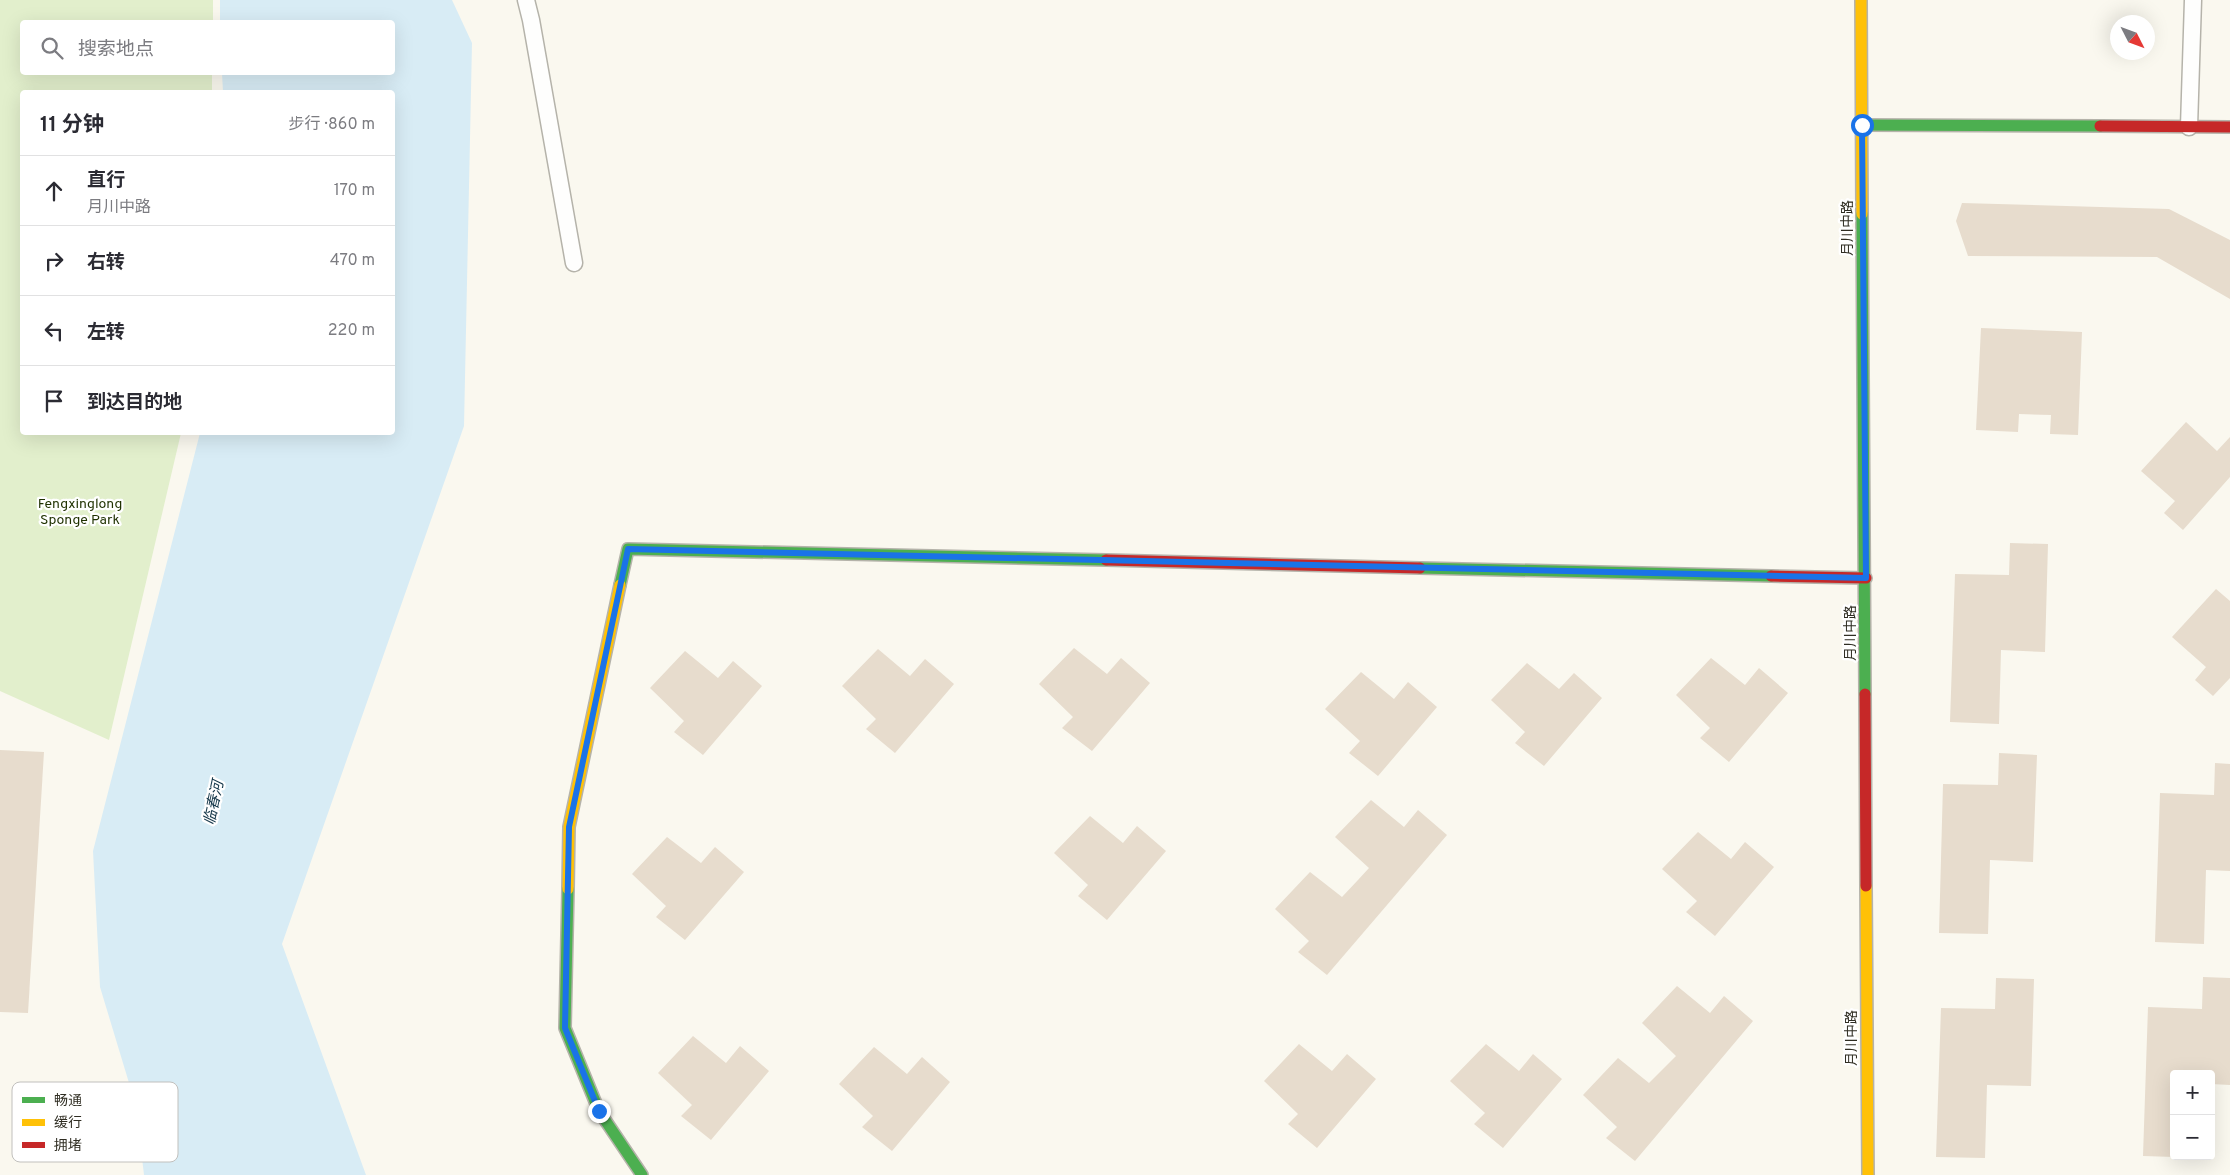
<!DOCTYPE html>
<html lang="zh">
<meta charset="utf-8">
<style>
:root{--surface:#fff;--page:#f2f2f3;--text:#2b2b33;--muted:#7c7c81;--line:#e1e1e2}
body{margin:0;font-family:Overpass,"Noto Sans SC",sans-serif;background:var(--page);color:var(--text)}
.controls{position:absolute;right:15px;bottom:15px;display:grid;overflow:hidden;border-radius:5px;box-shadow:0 5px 20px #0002}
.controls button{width:45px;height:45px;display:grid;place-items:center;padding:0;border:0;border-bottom:1px solid var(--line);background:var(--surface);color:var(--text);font:25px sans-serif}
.compass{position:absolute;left:2110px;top:15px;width:45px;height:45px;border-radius:50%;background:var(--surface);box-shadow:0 5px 20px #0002;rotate:132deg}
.stop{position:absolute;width:15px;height:15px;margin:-11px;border:4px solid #1a73e8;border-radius:50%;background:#fff}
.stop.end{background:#1a73e8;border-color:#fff;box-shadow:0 1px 5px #0008}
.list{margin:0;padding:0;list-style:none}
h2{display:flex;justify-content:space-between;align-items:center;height:65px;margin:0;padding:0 20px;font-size:21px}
h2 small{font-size:16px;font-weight:400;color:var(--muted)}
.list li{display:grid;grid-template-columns:32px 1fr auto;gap:15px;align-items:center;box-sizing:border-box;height:70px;padding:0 20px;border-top:1px solid var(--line)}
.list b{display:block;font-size:19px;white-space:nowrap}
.list p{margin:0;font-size:16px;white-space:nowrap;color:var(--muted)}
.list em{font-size:16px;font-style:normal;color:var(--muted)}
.icon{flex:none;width:28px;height:28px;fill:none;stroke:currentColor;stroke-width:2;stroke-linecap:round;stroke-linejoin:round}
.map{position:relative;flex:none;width:2230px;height:1175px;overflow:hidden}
.search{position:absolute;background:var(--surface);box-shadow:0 5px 20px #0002;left:20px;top:20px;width:375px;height:55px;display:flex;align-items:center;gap:12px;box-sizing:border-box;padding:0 18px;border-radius:5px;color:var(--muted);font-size:19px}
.panel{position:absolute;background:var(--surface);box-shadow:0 5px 20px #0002;left:20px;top:90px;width:375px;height:345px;border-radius:5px}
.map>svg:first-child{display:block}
</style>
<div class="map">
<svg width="2230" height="1175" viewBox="0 0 2230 1175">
<rect width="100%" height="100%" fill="#faf8ef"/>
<path fill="#e2efcc" d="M 0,0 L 213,0 L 213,22 L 22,22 L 22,72 L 212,73 L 212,92 L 22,92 L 22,432 L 181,433 L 109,740 L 0,691 Z"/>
<path fill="#d8ecf5" d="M 220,0 L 452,0 L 472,43 L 464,426 L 282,944 L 366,1175 L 144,1175 L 136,1106 L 100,987 L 93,851 L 200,433 L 392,432 L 392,92 L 223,92 L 222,73 L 392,72 L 392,22 L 220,22 Z"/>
<g fill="#e7dccd">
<path d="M 1962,203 L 2169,209 L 2230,240 L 2230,299 L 2157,257 L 1968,256 L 1956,221 Z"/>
<path d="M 1981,328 L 2082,332 L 2078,435 L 2050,434 L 2051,415 L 2019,414 L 2018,432 L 1976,430 Z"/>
<path d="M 2186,422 L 2217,451 L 2230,437 L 2230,477 L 2183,530 L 2164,513 L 2175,501 L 2141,471 Z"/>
<path d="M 2010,543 L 2048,544 L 2045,652 L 2001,650 L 1999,724 L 1950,722 L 1955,574 L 2009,575 Z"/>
<path d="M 2216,589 L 2230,601 L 2230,678 L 2213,696 L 2195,680 L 2206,667 L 2172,637 Z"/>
<path d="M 1074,648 L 1107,674 L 1121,658 L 1150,683 L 1092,751 L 1062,728 L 1073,717 L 1039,684 Z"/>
<path d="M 878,649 L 910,676 L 925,659 L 954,684 L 895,753 L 866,729 L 876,719 L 842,686 Z"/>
<path d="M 685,651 L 718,678 L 733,661 L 762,686 L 703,755 L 674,732 L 684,721 L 650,688 Z"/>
<path d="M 1711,658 L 1745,685 L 1759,668 L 1788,693 L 1729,762 L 1700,738 L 1710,728 L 1676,695 Z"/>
<path d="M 1527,663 L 1559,689 L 1574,673 L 1602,698 L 1544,766 L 1515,743 L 1525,732 L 1491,700 Z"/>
<path d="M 1361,672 L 1394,699 L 1408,682 L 1437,707 L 1378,776 L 1349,753 L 1360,741 L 1325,709 Z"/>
<path d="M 0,750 L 44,752 L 28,1013 L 0,1012 Z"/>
<path d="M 1999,753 L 2037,755 L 2033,862 L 1990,860 L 1988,934 L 1939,933 L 1943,784 L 1998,785 Z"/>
<path d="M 2215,763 L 2230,764 L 2230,871 L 2206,870 L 2204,944 L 2155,942 L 2160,793 L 2214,795 Z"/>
<path d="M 1371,800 L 1404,827 L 1418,810 L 1447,835 L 1327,975 L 1298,952 L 1309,941 L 1275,909 L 1310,872 L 1342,897 L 1358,880 L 1369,868 L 1335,837 Z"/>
<path d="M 1090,816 L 1123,843 L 1137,826 L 1166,851 L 1107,920 L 1078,896 L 1088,885 L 1054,853 Z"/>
<path d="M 1698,832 L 1731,859 L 1745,842 L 1774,867 L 1715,936 L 1686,912 L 1697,901 L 1662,869 Z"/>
<path d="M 667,837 L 701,863 L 715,847 L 744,872 L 685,940 L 656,917 L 666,906 L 632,874 Z"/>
<path d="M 2203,977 L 2230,978 L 2230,1085 L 2211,1084 L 2211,1074 L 2174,1074 L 2174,1157 L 2143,1156 L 2148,1007 L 2202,1009 Z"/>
<path d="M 1996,978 L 2034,979 L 2031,1086 L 1987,1085 L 1985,1158 L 1936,1157 L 1941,1008 L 1995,1009 Z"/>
<path d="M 1677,986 L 1710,1013 L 1724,996 L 1753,1021 L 1635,1161 L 1606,1138 L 1617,1127 L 1583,1095 L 1618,1058 L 1649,1083 L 1676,1056 L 1642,1023 Z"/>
<path d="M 693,1036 L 726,1063 L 740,1046 L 769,1071 L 711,1140 L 681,1116 L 692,1105 L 658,1073 Z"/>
<path d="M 1299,1044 L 1332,1071 L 1347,1054 L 1376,1079 L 1317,1148 L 1288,1124 L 1298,1114 L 1264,1081 Z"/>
<path d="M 1486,1044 L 1519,1071 L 1533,1054 L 1562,1079 L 1503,1148 L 1474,1124 L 1485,1113 L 1450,1081 Z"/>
<path d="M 874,1047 L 907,1074 L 922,1057 L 950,1082 L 892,1151 L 862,1127 L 873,1116 L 839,1084 Z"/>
</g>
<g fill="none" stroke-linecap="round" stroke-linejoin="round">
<defs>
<g id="street">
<path d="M 526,0 L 531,20 L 574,263"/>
<path d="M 2189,127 L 2193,0"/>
</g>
<g id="fast">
<path d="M 1862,125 L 2100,126"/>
<path d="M 1862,214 L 1865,694"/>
<path d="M 1420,568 L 1771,576"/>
<path d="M 620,585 L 628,549 L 1106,560"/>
<path d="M 568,889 L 565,1028 L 599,1111 L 642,1175"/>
</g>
<g id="slow">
<path d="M 1861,0 L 1862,214"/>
<path d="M 1866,886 L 1868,1175"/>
<path d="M 568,889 L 569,827 L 620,585"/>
</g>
<g id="jam">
<path d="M 2100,126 L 2230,127"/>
<path d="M 1106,560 L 1420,568"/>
<path d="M 1771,576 L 1866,578"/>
<path d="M 1865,694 L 1866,886"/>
</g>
</defs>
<use href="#street" stroke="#b5b3aa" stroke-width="19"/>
<use href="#fast" stroke="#b5b3aa" stroke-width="14"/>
<use href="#slow" stroke="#b5b3aa" stroke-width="14"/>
<use href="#jam" stroke="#b5b3aa" stroke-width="14"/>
<use href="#street" stroke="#fefefd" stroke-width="16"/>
<use href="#fast" stroke="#4caf50" stroke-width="11"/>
<use href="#slow" stroke="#ffc107" stroke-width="11"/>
<use href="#jam" stroke="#c62828" stroke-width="11"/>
</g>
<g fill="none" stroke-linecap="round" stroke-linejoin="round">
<path stroke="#1a73e8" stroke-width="6" d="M 599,1111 L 565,1028 L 569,827 L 628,549 L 1866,578 L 1862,125"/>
</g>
<g text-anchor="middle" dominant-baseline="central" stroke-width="4.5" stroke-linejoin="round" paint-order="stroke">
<g font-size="14" fill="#2f2d22" stroke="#fff">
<text transform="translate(1848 228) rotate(-90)">月川中路</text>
<text transform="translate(1851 633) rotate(-90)">月川中路</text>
<text transform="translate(1852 1038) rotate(-90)">月川中路</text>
</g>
<g font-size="14" fill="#1f3100" stroke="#fff">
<text x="80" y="504">Fengxinglong<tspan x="80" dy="16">Sponge Park</tspan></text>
</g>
<g font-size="15" font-style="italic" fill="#16384a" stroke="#fff">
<text transform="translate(215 803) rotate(-78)">临春河</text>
</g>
</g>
<rect x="12" y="1082" width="166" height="80" rx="8" fill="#fff" stroke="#c1c0bd" stroke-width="1"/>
<rect x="22" y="1097" width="23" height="6" fill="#4caf50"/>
<rect x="22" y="1119" width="23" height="7" fill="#ffc107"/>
<rect x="22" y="1142" width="23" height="6" fill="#c62828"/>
<g font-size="14" fill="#2f2d22">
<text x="54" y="1105">畅通</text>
<text x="54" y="1127">缓行</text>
<text x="54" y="1150">拥堵</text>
</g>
</svg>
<div class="controls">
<button>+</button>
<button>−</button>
</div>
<svg class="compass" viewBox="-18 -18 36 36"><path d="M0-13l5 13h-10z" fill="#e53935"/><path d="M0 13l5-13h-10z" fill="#7c7c81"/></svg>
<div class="stop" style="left:1862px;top:125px"></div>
<div class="stop end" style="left:599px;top:1111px"></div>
<div class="search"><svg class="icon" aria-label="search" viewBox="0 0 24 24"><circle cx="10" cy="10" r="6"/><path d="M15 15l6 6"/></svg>搜索地点</div>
<section class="panel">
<h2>11 分钟<small>步行 · 860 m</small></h2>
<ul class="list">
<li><svg class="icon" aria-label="ahead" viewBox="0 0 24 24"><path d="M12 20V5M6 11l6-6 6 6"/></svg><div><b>直行</b><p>月川中路</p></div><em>170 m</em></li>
<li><svg class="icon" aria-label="right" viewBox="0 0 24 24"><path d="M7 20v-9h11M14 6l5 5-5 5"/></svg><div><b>右转</b></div><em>470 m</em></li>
<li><svg class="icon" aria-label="left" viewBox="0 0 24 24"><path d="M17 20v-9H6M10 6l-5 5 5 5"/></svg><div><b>左转</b></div><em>220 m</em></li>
<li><svg class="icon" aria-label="arrive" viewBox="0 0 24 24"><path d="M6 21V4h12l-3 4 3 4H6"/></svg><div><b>到达目的地</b></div></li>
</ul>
</section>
</div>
